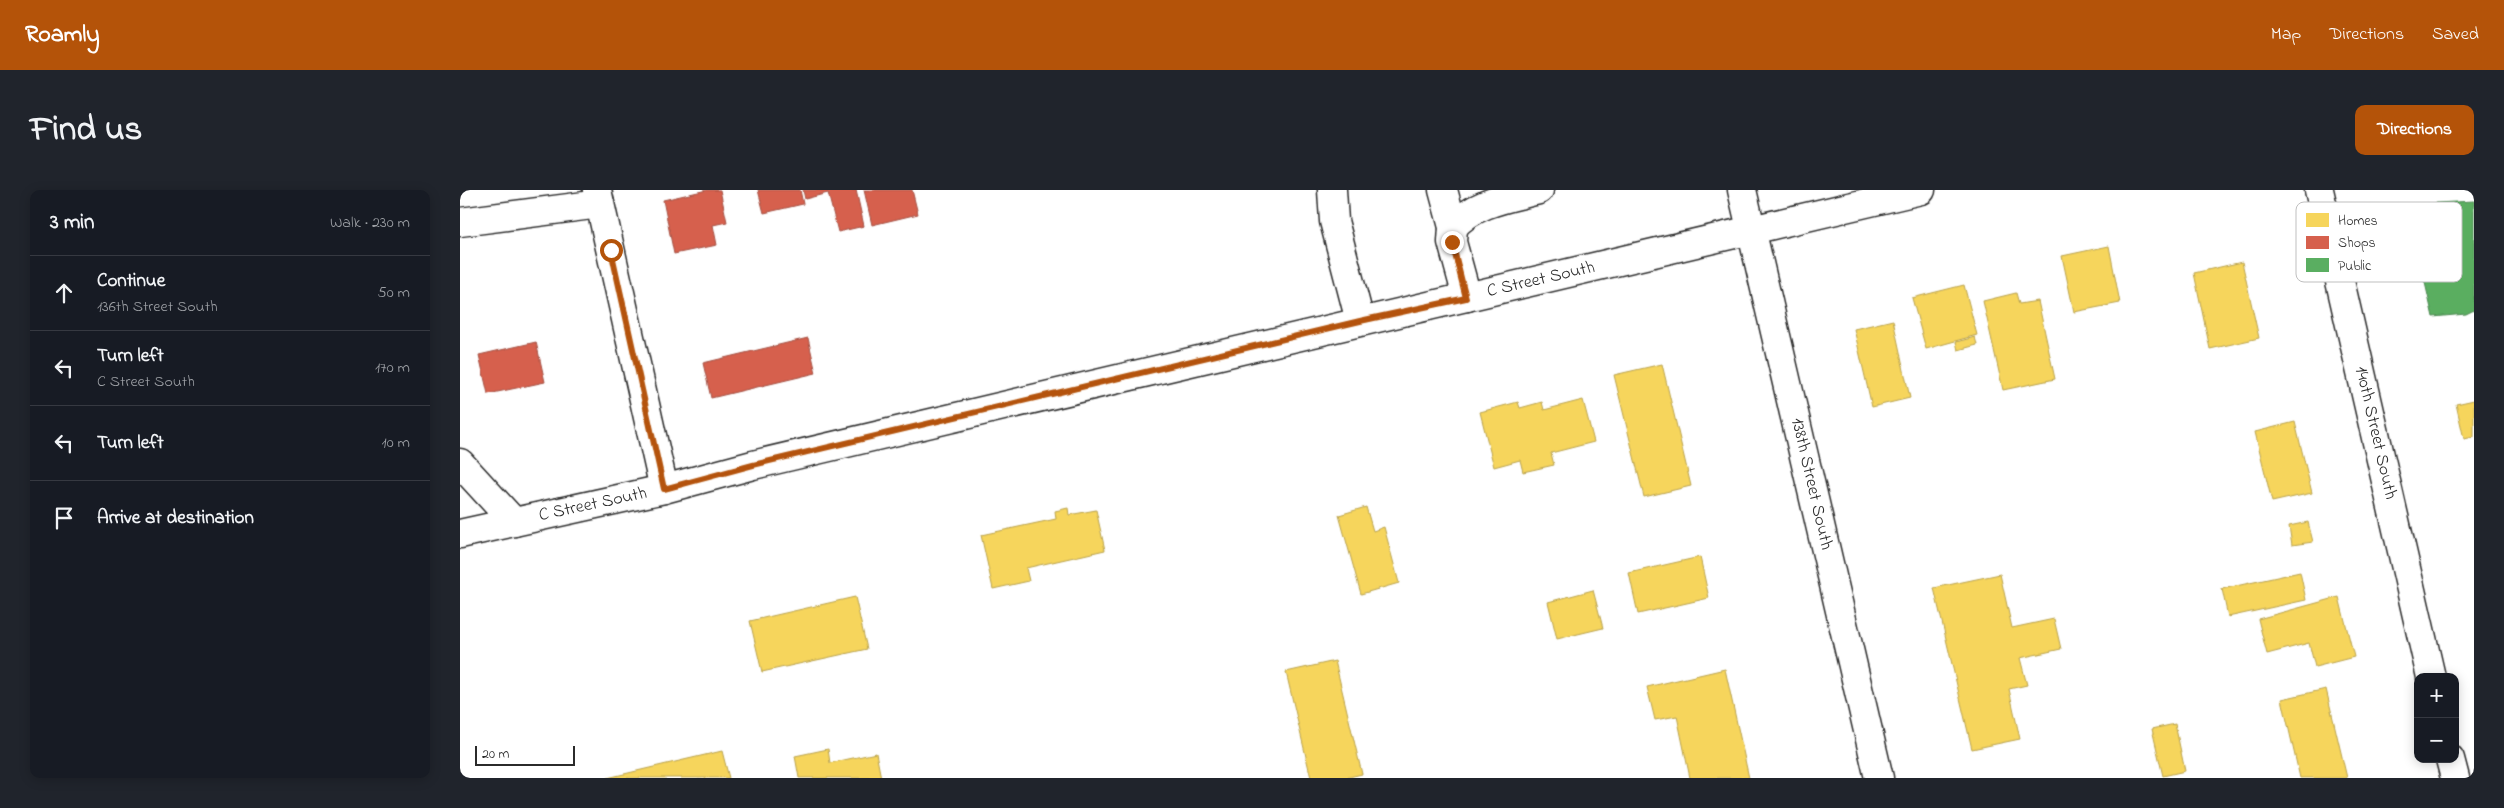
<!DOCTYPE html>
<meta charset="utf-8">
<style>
:root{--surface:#171b24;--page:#20242c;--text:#f1f3f6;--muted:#9ea1a6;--line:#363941;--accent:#b45309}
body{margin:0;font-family:"Indie Flower",sans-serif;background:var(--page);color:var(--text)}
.controls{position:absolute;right:15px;bottom:15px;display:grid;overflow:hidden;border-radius:10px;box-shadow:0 2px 12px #0003}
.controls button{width:45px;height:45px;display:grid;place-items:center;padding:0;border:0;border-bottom:1px solid var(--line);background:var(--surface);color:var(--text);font:25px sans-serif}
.scale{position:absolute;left:15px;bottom:12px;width:100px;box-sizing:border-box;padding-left:5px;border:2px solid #2b2b2b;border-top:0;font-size:14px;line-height:18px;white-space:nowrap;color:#2b2b2b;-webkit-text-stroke:4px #fff;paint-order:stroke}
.stop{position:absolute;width:15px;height:15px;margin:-11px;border:4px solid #b45309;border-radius:50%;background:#fff}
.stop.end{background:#b45309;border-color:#fff;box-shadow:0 1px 5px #0008}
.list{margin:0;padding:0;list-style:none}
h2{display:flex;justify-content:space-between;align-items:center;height:65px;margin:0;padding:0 20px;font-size:21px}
h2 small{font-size:16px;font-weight:400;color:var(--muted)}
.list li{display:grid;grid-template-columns:32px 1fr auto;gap:15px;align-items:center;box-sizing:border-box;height:75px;padding:0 20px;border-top:1px solid var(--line)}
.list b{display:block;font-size:19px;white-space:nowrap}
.list p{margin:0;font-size:16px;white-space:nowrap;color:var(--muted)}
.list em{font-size:16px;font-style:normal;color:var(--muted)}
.icon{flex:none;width:28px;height:28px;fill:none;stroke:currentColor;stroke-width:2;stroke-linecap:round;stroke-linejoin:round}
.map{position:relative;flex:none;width:2014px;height:588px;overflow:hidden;border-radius:10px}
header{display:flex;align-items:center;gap:30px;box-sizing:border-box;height:70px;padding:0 25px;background:var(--accent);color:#fff}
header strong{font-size:24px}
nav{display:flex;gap:28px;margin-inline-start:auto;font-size:18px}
.intro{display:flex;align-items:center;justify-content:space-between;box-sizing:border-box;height:120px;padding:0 30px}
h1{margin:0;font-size:35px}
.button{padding:12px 22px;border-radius:10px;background:var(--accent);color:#fff;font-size:18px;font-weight:700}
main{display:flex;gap:30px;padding:0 30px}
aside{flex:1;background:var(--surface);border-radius:10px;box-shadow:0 2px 12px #0003}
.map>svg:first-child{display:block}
</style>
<header>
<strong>Roamly</strong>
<nav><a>Map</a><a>Directions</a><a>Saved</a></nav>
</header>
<div class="intro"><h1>Find us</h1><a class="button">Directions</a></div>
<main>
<aside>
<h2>3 min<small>Walk · 230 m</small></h2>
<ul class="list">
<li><svg class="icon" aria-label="ahead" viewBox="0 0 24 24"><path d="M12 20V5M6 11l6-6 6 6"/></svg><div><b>Continue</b><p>136th Street South</p></div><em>50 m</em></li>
<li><svg class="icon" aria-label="left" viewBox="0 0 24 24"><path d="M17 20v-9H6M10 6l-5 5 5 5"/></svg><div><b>Turn left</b><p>C Street South</p></div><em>170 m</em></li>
<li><svg class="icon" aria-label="left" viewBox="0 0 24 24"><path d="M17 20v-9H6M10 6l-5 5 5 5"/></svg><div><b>Turn left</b></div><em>10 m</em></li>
<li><svg class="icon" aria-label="arrive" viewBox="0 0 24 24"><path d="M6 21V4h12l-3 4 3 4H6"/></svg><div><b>Arrive at destination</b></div></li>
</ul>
</aside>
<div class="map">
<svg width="2014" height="588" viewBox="0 0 2014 588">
<rect width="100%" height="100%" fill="#fff"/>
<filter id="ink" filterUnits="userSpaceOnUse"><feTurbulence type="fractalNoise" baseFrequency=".02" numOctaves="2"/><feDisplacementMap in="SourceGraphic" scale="10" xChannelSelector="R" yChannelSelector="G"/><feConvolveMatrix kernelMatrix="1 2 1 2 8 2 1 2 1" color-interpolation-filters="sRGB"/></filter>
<g filter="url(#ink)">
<g fill="#f6d55c" stroke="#b9a24d">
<path d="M 1649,56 L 1660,113 L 1614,122 L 1602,66 Z"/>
<path d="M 1782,72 L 1799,148 L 1750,159 L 1734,83 Z"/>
<path d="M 1504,95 L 1517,145 L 1466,159 L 1452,108 Z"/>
<path d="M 1556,103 L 1559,114 L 1578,111 L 1595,189 L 1543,200 L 1523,111 Z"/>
<path d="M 1433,130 L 1450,208 L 1412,217 L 1394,139 Z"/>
<path d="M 1515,147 L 1517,155 L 1498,160 L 1496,152 Z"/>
<path d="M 1202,174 L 1231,296 L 1184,307 L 1154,185 Z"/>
<path d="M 1123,210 L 1134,252 L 1091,263 L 1094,275 L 1063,282 L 1060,270 L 1034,277 L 1020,222 L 1058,212 L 1060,218 L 1082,212 L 1084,220 Z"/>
<path d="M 2014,210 L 2014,247 L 2004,249 L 1996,214 Z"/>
<path d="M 1835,232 L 1852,303 L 1812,312 L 1795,242 Z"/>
<path d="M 906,317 L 913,341 L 924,337 L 939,393 L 901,404 L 879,325 Z"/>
<path d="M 608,318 L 609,325 L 636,320 L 645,360 L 566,378 L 569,391 L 533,399 L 521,345 L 596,329 L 595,321 Z"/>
<path d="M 1848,332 L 1853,352 L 1832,355 L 1829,336 Z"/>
<path d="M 1240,367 L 1249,408 L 1178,424 L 1169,383 Z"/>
<path d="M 1840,382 L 1846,410 L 1768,427 L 1762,399 Z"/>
<path d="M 1540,384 L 1552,438 L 1594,429 L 1601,459 L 1560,468 L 1567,495 L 1549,499 L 1560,549 L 1512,559 L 1474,398 Z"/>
<path d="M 1133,400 L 1143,438 L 1097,449 L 1088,412 Z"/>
<path d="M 395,407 L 407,459 L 302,482 L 290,431 Z"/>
<path d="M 1879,407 L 1894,467 L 1855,477 L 1849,453 L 1807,464 L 1798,429 Z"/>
<path d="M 875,471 L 902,584 L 885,588 L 851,588 L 826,482 Z"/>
<path d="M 1265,479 L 1289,588 L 1230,588 L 1217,526 L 1195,530 L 1187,497 Z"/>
<path d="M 1866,499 L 1887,588 L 1840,588 L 1822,509 Z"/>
<path d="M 1715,534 L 1725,581 L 1703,586 L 1692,539 Z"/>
<path d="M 368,559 L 370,573 L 416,563 L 421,588 L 339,588 L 335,566 Z"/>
<path d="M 262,561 L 269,588 L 147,588 Z"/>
</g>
<g fill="#d6604d" stroke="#a35043">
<path d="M 247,0 L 260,0 L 267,32 L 253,35 L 257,55 L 214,64 L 203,10 Z"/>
<path d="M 298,0 L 340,0 L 343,14 L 304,23 Z"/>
<path d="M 343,0 L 396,0 L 404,36 L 378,42 L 368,3 L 345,9 Z"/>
<path d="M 404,0 L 452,0 L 458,24 L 412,35 Z"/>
<path d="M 348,148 L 356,183 L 251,208 L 243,173 Z"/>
<path d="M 76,152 L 85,192 L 28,204 L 19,165 Z"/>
</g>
<path fill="#5aae61" stroke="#4c8751" d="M 2014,11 L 2014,120 L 2006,124 L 1973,127 L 1949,24 L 1976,13 Z"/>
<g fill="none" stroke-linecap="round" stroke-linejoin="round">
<defs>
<g id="minor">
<path d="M 137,0 L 204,299"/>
<path d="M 872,0 L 874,31 L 900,131"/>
<path d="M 983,0 L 993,37 L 992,52 L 1007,107"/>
<path d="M 1282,0 L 1419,588"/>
<path d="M 1859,0 L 1971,487"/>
<path d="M 0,32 L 140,14"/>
<path d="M 993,37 C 1015,12 1048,8 1079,0"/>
<path d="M 0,273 L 54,332"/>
<path d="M 0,344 L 204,299 L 293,275 L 1461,0"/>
<path d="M 1990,569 L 1995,588"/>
</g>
</defs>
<use href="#minor" stroke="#2b2b2b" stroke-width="31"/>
<use href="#minor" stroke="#fff" stroke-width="28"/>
</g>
</g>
<g fill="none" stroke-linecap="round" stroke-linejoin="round" filter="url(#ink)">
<path stroke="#b45309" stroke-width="6" d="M 151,60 L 204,299 L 293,275 L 900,131 L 1006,108 L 992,52"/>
</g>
<g text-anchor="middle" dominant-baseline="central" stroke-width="5" stroke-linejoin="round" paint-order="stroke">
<g font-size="18" fill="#2b2b2b" stroke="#fff">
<text transform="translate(1081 90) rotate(-13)">C Street South</text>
<text transform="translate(1915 243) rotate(77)">140th Street South</text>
<text transform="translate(1351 294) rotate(77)">138th Street South</text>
<text transform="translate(133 315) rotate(-12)">C Street South</text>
</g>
</g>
<rect x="1836" y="12" width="166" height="80" rx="8" fill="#fff" stroke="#bfbfbf" stroke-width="1"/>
<rect x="1846" y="23" width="23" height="14" fill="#f6d55c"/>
<rect x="1846" y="46" width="23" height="13" fill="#d6604d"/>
<rect x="1846" y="68" width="23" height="14" fill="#5aae61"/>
<g font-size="14" fill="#2b2b2b">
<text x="1878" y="35">Homes</text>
<text x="1878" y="57">Shops</text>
<text x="1878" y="80">Public</text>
</g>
</svg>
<div class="controls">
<button>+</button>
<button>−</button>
</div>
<div class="scale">20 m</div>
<div class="stop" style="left:151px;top:60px"></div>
<div class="stop end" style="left:992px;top:52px"></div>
</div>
</main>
